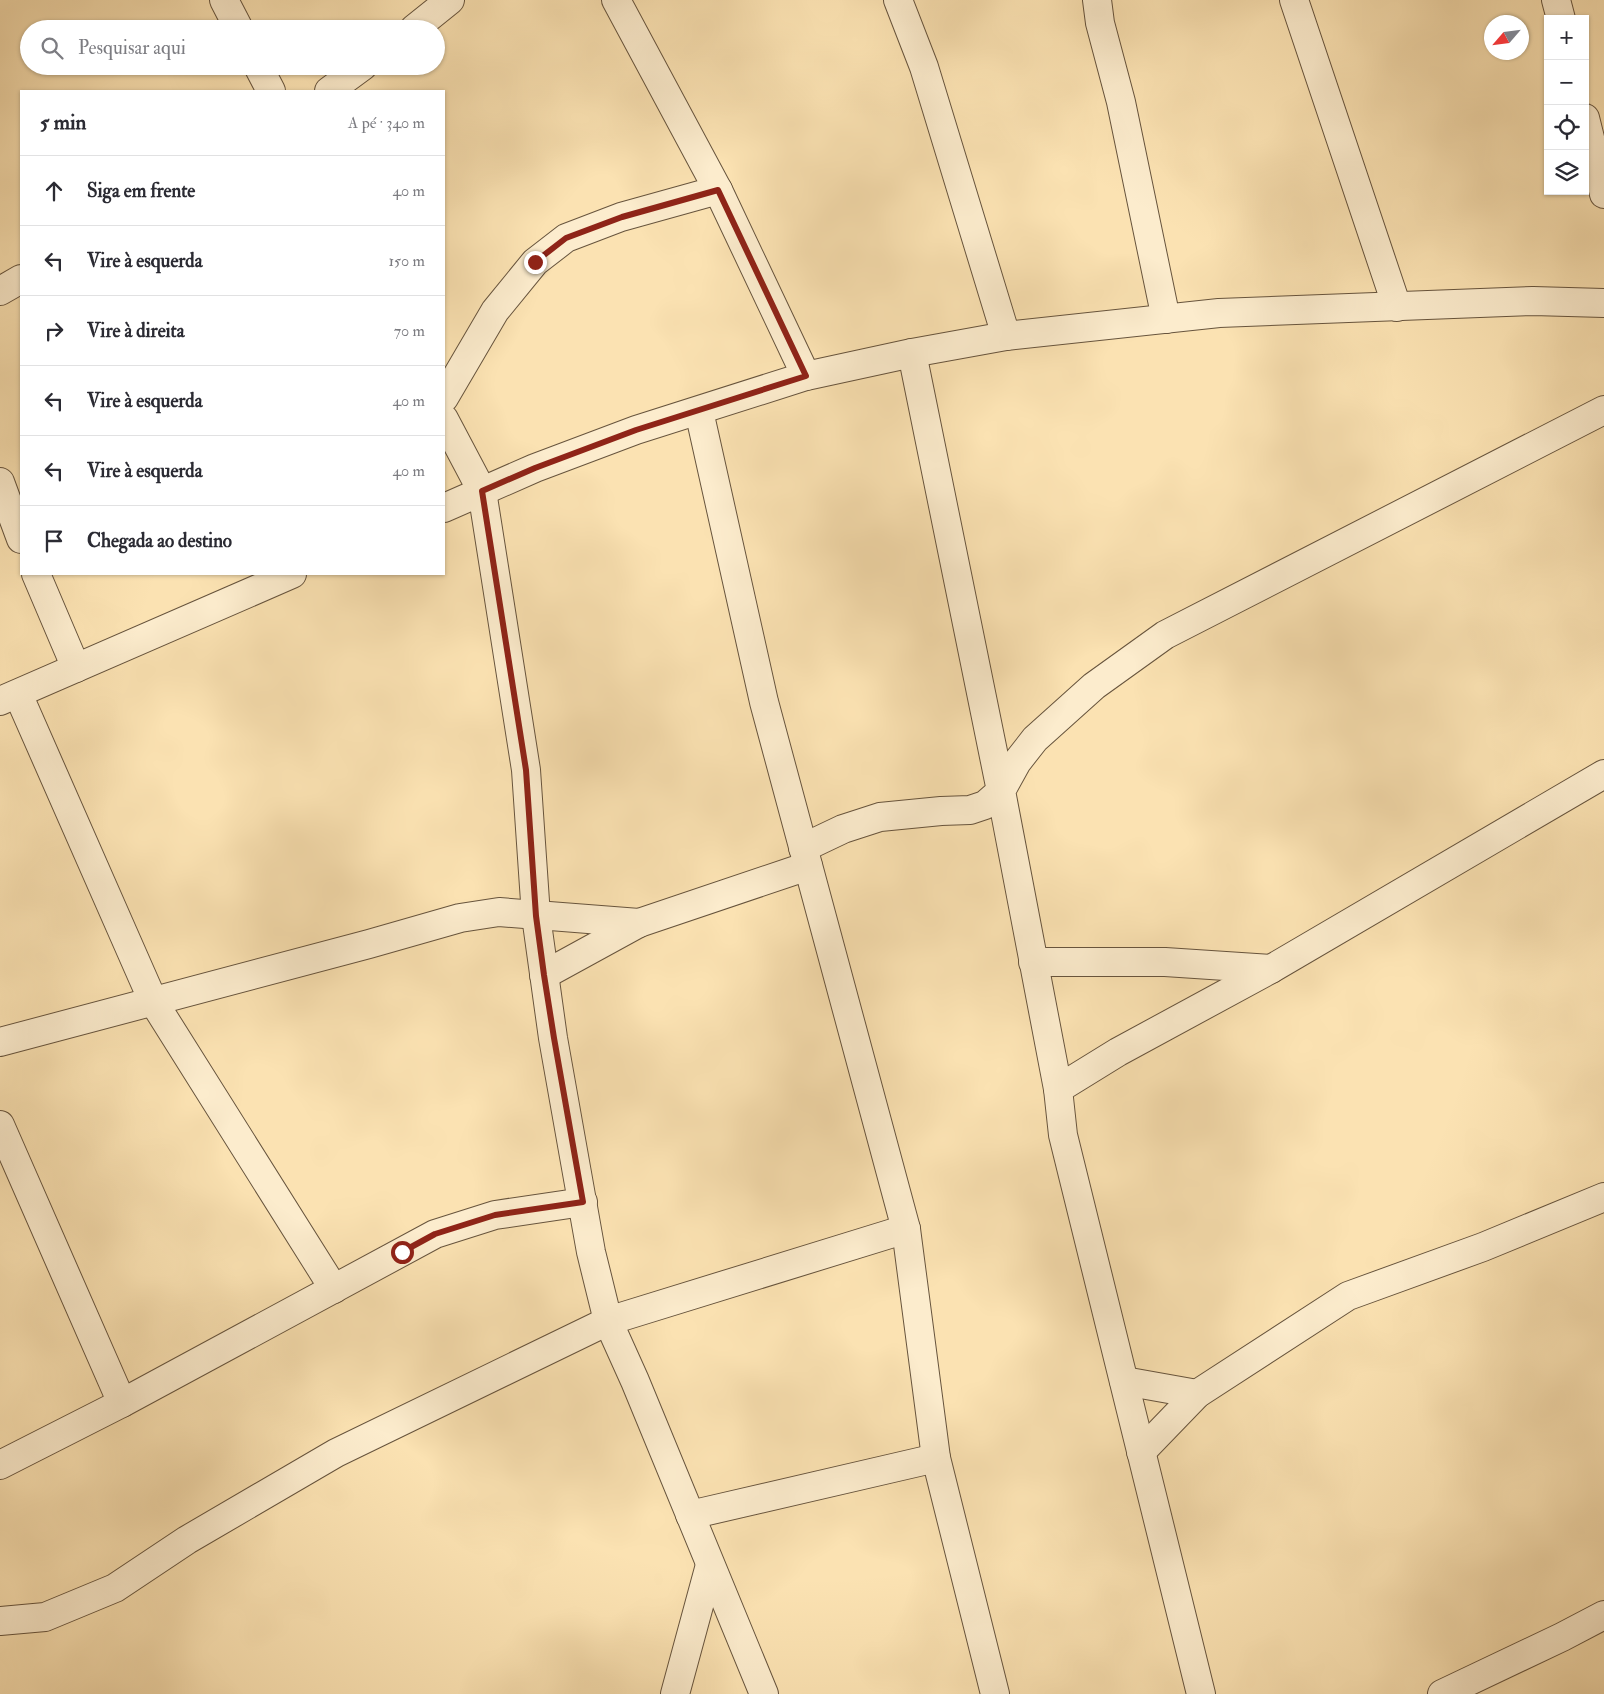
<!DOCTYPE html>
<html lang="pt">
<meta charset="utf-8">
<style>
:root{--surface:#fff;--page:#f2f2f3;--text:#2b2b33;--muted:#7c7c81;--line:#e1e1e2}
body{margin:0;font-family:"IM FELL Double Pica",serif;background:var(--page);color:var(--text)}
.controls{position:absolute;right:15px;top:15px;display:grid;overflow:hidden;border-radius:0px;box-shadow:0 1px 4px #0004}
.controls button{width:45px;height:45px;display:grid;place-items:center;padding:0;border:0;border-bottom:1px solid var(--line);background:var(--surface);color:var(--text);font:25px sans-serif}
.compass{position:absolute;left:1484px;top:15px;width:45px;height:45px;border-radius:50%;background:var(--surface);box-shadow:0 1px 4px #0004;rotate:242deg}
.stop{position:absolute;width:15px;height:15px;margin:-11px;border:4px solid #8f2418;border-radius:50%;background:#fff}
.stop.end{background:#8f2418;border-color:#fff;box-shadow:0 1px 5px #0008}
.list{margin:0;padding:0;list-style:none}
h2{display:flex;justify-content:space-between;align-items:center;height:65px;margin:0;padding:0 20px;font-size:21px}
h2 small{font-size:16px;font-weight:400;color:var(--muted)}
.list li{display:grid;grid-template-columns:32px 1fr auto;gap:15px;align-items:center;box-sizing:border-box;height:70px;padding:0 20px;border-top:1px solid var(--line)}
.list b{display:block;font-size:19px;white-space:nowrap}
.list em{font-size:16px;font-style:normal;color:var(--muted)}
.icon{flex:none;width:28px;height:28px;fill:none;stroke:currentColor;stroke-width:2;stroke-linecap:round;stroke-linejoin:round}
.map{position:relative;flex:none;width:1604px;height:1694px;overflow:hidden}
.search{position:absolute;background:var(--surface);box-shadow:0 1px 4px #0004;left:20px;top:20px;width:425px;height:55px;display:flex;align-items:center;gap:12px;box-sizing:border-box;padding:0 18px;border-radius:28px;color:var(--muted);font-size:19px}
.panel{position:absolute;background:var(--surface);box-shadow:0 1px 4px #0004;left:20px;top:90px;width:425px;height:485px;border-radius:0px}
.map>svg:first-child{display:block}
</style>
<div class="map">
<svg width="1604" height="1694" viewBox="0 0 1604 1694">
<rect width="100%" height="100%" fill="#fbe2b2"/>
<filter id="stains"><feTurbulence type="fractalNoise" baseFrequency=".004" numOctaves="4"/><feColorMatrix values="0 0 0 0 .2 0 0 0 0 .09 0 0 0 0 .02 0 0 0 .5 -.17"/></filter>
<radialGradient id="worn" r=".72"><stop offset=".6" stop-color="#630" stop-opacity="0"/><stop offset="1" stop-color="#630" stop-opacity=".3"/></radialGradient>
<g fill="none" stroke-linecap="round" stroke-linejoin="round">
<defs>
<g id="street">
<path d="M 224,0 L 239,29"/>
<path d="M 616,0 L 718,190 L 806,376"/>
<path d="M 898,0 L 924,67 L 1006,336"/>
<path d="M 1097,0 L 1100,23 L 1121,102 L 1166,319"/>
<path d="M 1294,0 L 1397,307"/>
<path d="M 1556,0 L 1561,19"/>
<path d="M 414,29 L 450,0"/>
<path d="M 258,66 L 271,91"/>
<path d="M 329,91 L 363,66"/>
<path d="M 1585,118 L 1604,194"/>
<path d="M 0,291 L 21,279"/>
<path d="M 444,398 L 495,311 L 535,262 L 566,238 L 621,217 L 718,190"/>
<path d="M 699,411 L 764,702 L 906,1229 L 936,1458 L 995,1694"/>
<path d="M 444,419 L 482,491 L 526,770 L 536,916 L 553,1038 L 591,1252 L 608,1321 L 635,1381 L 764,1694"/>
<path d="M 0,482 L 21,539"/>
<path d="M 444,508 L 535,468 L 636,430 L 806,376 L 912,353 L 1006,336 L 1219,313 L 1533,301 L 1604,303"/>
<path d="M 36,574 L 76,668"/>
<path d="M 18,694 L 153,1001 L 334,1289"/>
<path d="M 0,701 L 292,574"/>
<path d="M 803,848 L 843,829 L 880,817 L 941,811 L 970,810 L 985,805 L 1001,791 L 912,353"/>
<path d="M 1033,962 L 1165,962 L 1271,969"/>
<path d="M 544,975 L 639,923 L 808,866"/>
<path d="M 0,1042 L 369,944 L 460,918 L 499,912 L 639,923"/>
<path d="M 1058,1089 L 1001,791 L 1017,762 L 1035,739 L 1094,686 L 1165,635 L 1604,410"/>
<path d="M 0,1125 L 122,1403"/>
<path d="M 1124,1381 L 1197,1394"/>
<path d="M 1141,1452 L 1197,1394 L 1348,1296 L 1483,1247 L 1604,1197"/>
<path d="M 0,1465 L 122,1403 L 435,1234 L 495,1215 L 583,1202"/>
<path d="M 690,1515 L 936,1458"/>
<path d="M 0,1621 L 45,1617 L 115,1588 L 187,1540 L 336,1453 L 608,1321 L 906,1229"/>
<path d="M 675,1694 L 710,1565"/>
<path d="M 1201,1694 L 1063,1135 L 1058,1089 L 1118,1052 L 1271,969 L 1604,774"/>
<path d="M 1442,1694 L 1562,1637 L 1604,1615"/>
</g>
</defs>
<use href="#street" stroke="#67543d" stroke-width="30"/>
<use href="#street" stroke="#fceccd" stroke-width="28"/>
</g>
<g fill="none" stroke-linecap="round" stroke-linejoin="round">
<path stroke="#8f2418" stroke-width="6" d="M 402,1252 L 435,1234 L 495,1215 L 583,1202 L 554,1038 L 544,975 L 536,916 L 526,770 L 482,491 L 535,468 L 636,430 L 806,376 L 718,190 L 622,217 L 566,238 L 535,262"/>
</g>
<rect width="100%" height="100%" filter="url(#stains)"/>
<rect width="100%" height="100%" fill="url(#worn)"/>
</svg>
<div class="controls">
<button>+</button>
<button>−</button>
<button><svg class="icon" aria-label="locate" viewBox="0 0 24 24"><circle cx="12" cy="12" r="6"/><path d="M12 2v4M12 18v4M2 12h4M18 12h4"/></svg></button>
<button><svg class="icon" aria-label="layers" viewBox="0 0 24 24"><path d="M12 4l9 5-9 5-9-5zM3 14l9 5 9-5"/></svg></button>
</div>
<svg class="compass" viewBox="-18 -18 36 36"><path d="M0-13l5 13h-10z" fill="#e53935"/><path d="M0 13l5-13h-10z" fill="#7c7c81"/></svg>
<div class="stop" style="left:402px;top:1252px"></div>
<div class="stop end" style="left:535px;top:262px"></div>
<div class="search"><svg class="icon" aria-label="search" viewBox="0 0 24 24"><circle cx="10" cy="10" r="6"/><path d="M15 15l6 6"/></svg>Pesquisar aqui</div>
<section class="panel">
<h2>5 min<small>A pé · 340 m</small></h2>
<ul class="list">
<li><svg class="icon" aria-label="ahead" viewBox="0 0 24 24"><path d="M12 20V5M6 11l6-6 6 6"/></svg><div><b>Siga em frente</b></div><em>40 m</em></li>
<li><svg class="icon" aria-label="left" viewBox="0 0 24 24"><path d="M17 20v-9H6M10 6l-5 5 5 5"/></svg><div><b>Vire à esquerda</b></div><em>150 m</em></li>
<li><svg class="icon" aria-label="right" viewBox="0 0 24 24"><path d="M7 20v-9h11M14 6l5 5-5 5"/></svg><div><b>Vire à direita</b></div><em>70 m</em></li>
<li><svg class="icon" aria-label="left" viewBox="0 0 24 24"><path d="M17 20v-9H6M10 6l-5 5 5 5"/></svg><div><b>Vire à esquerda</b></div><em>40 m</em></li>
<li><svg class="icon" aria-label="left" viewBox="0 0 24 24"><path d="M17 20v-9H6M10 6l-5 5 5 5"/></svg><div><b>Vire à esquerda</b></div><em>40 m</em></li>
<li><svg class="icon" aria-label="arrive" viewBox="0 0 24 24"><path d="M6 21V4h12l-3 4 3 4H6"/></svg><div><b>Chegada ao destino</b></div></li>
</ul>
</section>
</div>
